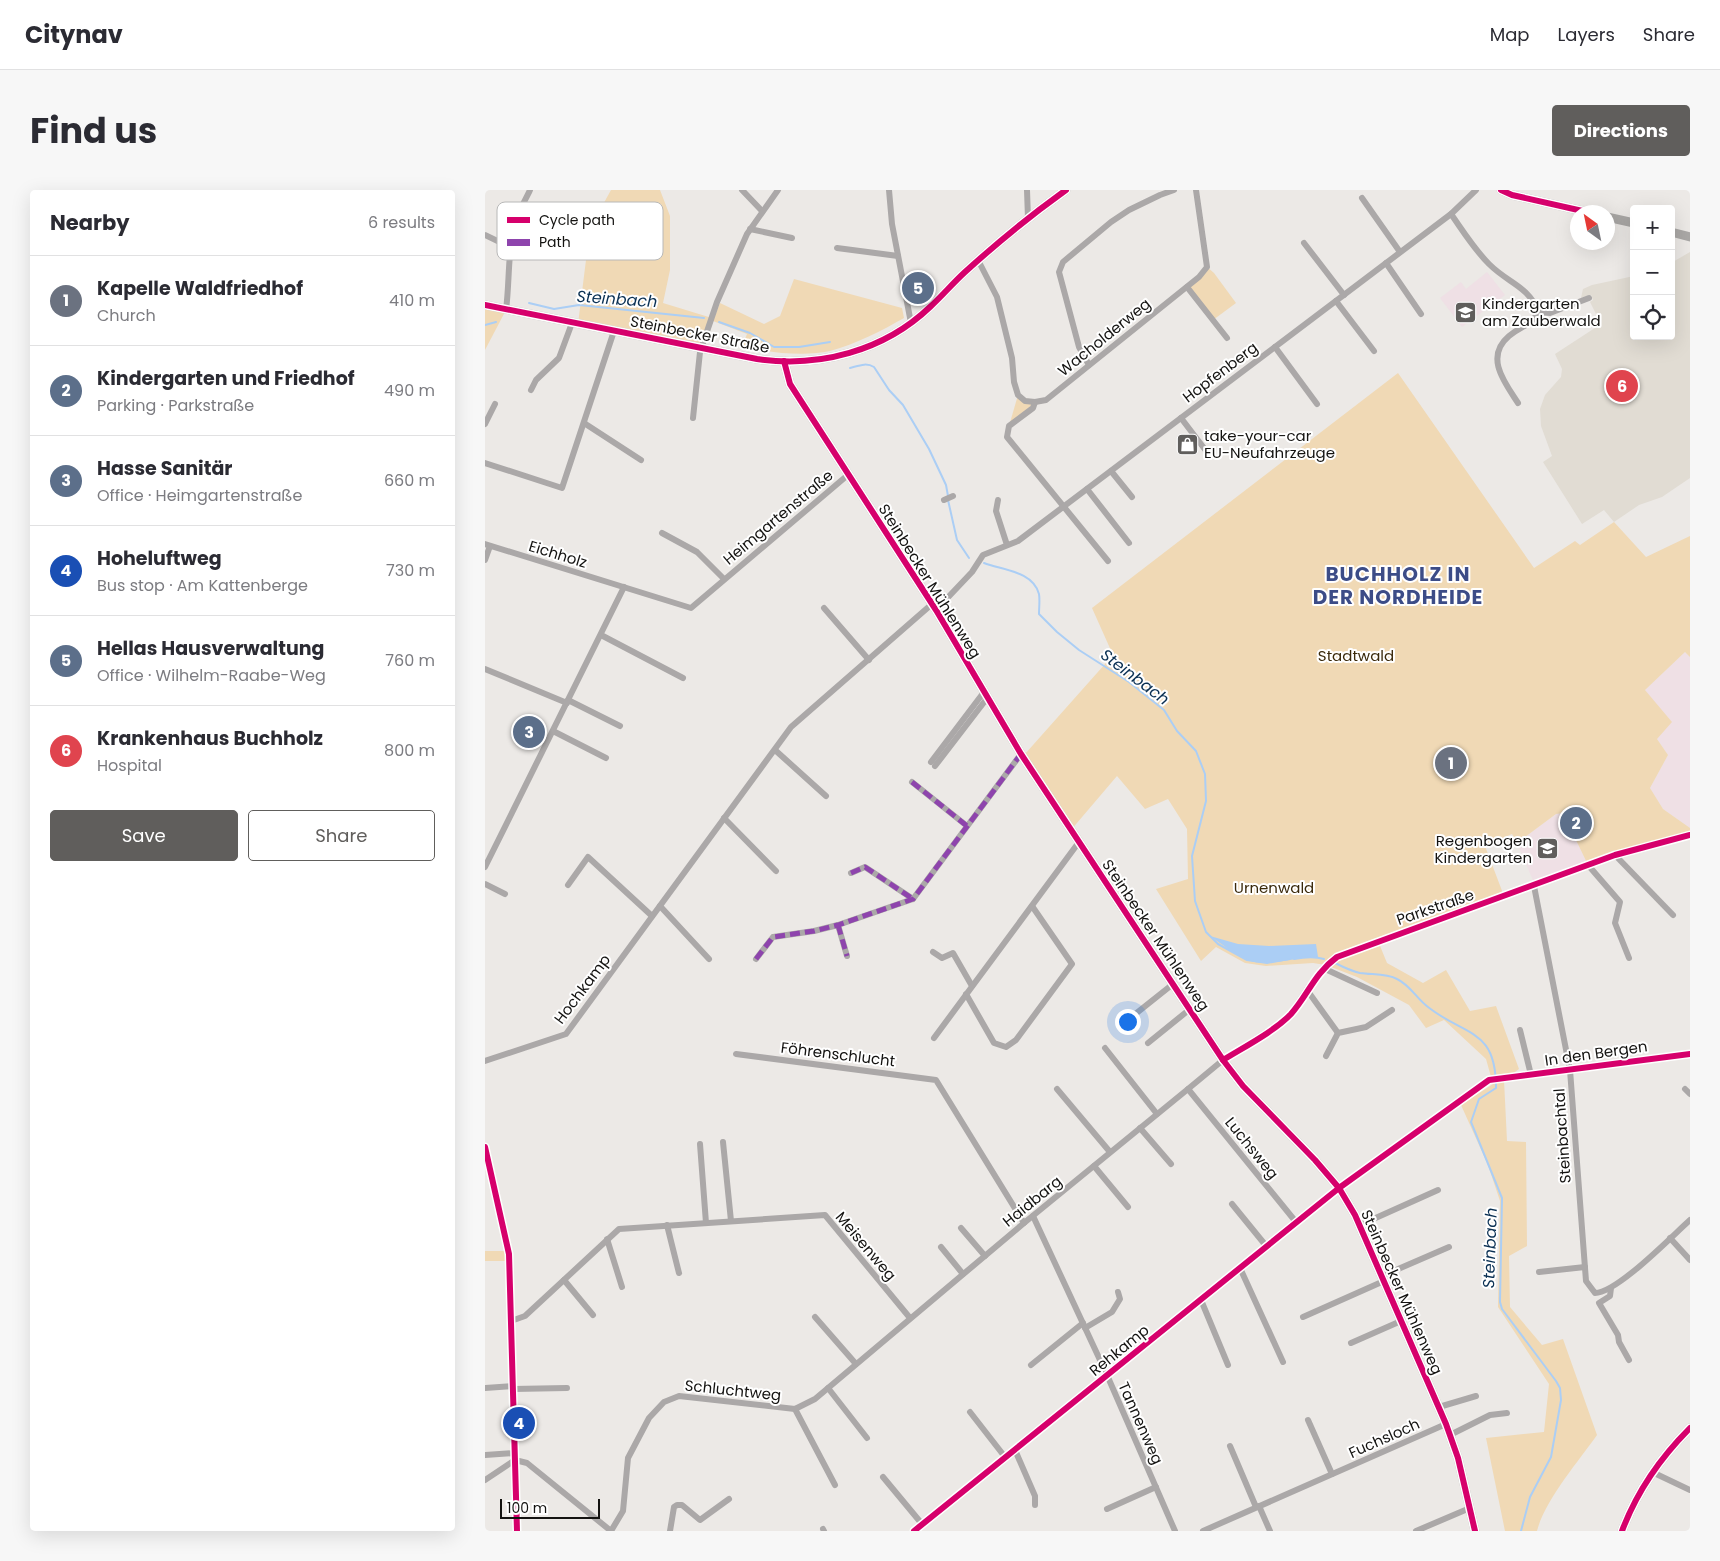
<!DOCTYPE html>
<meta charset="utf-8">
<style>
:root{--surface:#fff;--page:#f7f7f7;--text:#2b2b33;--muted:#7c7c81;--line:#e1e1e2;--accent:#605e5c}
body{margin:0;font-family:Poppins,sans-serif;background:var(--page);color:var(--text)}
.controls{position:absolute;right:15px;top:15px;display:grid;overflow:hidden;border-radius:5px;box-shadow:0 5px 20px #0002}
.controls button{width:45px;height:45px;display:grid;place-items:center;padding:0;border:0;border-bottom:1px solid var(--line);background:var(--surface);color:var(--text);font:25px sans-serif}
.compass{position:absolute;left:1085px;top:15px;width:45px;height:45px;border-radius:50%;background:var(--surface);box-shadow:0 5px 20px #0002;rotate:327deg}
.scale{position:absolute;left:15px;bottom:12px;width:100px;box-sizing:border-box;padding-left:5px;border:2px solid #141311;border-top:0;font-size:14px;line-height:18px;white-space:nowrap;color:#141311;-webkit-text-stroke:4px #fff;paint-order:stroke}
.you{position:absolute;left:642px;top:831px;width:18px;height:18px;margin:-12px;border:4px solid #fff;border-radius:50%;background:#1a73e8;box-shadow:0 0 0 8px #1a73e833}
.badge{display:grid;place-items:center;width:32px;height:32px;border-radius:50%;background:var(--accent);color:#fff;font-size:16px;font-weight:700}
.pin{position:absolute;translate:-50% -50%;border:2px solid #fff;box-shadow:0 1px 5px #0006}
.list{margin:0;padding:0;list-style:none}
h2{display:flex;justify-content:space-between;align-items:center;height:65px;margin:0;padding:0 20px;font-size:21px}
h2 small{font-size:16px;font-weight:400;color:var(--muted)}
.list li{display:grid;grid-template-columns:32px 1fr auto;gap:15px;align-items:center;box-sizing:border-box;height:90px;padding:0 20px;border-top:1px solid var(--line)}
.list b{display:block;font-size:19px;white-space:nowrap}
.list p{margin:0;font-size:16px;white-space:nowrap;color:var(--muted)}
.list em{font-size:16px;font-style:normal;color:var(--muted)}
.actions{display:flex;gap:10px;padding:15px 20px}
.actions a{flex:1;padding:11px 0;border:1px solid var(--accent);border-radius:5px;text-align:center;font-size:18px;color:var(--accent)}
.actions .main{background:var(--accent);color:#fff}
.icon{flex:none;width:28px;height:28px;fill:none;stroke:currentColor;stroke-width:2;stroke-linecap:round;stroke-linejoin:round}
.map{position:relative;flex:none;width:1205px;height:1341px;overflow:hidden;border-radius:5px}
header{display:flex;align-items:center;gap:30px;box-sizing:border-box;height:70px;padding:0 25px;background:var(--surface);border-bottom:1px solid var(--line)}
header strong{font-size:24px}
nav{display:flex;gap:28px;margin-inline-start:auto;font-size:18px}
.intro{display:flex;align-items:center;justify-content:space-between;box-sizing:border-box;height:120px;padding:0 30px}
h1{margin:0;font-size:35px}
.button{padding:12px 22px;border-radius:5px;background:var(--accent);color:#fff;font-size:18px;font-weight:700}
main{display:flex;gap:30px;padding:0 30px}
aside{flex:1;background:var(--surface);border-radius:5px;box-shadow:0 5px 20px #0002}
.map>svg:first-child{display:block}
</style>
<header>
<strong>Citynav</strong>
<nav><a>Map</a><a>Layers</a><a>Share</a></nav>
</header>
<div class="intro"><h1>Find us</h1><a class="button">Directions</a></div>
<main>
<aside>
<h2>Nearby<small>6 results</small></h2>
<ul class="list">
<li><span class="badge" style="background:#6b7280">1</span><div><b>Kapelle Waldfriedhof</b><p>Church</p></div><em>410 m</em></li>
<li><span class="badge" style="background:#5c6f8a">2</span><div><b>Kindergarten und Friedhof</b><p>Parking · Parkstraße</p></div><em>490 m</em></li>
<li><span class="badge" style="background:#5c6f8a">3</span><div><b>Hasse Sanitär</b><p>Office · Heimgartenstraße</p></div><em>660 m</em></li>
<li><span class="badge" style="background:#1a4fb4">4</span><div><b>Hoheluftweg</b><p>Bus stop · Am Kattenberge</p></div><em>730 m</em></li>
<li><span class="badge" style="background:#5c6f8a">5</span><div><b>Hellas Hausverwaltung</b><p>Office · Wilhelm-Raabe-Weg</p></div><em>760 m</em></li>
<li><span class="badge" style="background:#e0444e">6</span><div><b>Krankenhaus Buchholz</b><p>Hospital</p></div><em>800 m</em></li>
</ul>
<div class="actions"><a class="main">Save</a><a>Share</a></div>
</aside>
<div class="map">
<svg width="1205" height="1341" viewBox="0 0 1205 1341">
<rect width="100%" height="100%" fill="#ece9e6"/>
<path fill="#e1dcd3" d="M 1205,62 L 1205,288 L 1177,307 L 1154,315 L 1129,332 L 1119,320 L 1097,334 L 1058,272 L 1067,266 L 1056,236 L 1055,219 L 1060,205 L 1076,187 L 1077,179 L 1070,164 L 1116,134 L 1105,112 L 1108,110 L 1106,105 L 1096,108 L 1098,99 L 1107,95 L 1149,86 L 1149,146 L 1186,146 L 1186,73 Z"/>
<g fill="#efe0e5">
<path d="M 1002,82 L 1020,105 L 977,137 L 955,108 L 976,92 L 981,99 Z"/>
<path d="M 1200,462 L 1205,467 L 1205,638 L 1178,619 L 1165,598 L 1183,565 L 1172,549 L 1160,500 Z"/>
<path d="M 1078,622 L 1103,675 L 1050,695 L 1032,653 L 1071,624 Z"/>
</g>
<g fill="#f0d9b5">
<path d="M 126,0 L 175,0 L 185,26 L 185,80 L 178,113 L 227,128 L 216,158 L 93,134 L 105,38 Z"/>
<path d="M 722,77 L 729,83 L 751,113 L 728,130 L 702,97 Z"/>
<path d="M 309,89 L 417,118 L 419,128 C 398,140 369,155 345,161 C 318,167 284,162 257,157 L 262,144 L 228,131 L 235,113 L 279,134 L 295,126 Z"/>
<path d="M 0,118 L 21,120 L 0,160 Z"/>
<path d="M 913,183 L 1049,378 L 1090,351 L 1095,355 L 1129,332 L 1161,367 L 1205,346 L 1205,467 L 1200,462 L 1160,500 L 1187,532 L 1172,549 L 1183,565 L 1165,598 L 1178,619 L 1205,638 L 1205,645 L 1103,675 L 1078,623 L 1071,624 L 1032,653 L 1027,644 L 1000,656 L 1019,706 L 893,751 L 902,773 L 938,793 L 961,780 L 985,821 L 1011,816 L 1034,879 L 1019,890 L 1022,951 L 1041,952 L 1042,1056 L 1024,1066 L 1025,1117 L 1057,1155 L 1078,1149 L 1112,1245 C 1093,1272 1060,1310 1052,1341 L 1020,1341 L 1001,1248 L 1059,1242 L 1064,1194 L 1013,1117 L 1015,1011 L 1003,975 L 976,915 L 1008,894 L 1001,869 L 959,830 L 941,838 L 924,815 L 872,787 L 841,775 L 828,773 L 781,776 L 760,773 L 731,757 L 716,771 L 671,699 L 703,689 L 702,639 L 683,609 L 660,619 L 632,586 L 586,640 L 540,564 L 628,465 L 607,418 Z"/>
<path d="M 533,205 L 550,212 L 524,236 Z"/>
<path d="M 0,1061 L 24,1061 L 25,1071 L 0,1071 Z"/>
</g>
<path fill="#abcef5" d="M 725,746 L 753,754 L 784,756 L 831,754 L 833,767 C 811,766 784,778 762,770 C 751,766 736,753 725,746 Z"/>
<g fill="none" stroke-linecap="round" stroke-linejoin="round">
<g stroke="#abcef5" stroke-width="2">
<path d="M 44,113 L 69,119 L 94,115 L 219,128"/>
<path d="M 234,132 L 265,143 L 289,157 L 314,157 L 345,152"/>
<path d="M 0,135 L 11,132"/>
<path d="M 365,178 C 373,176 381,172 389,177 L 404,200 L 418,215 L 444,259 L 461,295 L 463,306"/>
<path d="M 463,310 L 472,350 L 484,368"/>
<path d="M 499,373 C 517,380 548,381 554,404 C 555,410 554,418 554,424 L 572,442 L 594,460 L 644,492 L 679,520 L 692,541 L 711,561 L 720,584 L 721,611 L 707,666 L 710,711 L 721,742 L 733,754 L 762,770 L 782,773 L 804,769"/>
<path d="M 809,769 C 819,767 829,766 839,769"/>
<path d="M 850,773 C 858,777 866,781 875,783 C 887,785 901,783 912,789 C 925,795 932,809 943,817 C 981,847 1011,838 1011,898 L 994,909 L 986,932 L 1017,1008 L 1015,1112 L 1017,1119 L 1071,1191 L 1075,1198 L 1076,1210 L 1066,1267 L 1045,1307 L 1036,1341"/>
</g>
<g stroke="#aba8a8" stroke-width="6">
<path d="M 257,0 L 277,21"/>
<path d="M 404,0 L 407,34 L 426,133"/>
<path d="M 542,0 L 543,29"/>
<path d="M 877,8 L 915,62"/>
<path d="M 966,24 C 978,41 989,59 1004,74 C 1024,94 1041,94 1054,122 L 1065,123 L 1104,108"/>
<path d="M 265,39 L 307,48"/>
<path d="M 0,45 L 25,57"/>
<path d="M 819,53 L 859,105"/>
<path d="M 352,58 L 413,66"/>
<path d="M 493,70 L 512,107 L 527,168 L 529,192 L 533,205 L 540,211 L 550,212 L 561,210 L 714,87 L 722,77 L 711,0"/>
<path d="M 901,73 L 936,124"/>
<path d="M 702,97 L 742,148"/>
<path d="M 851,111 L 889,161"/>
<path d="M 21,120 C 25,89 22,58 32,28 C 35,18 41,9 45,0"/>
<path d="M 790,157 L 832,214"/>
<path d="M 604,175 L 594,157 L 574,82 L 578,72 L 626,32 L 644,20 L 675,5 L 689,0"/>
<path d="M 46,200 L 51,190 L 74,168 L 87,133"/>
<path d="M 550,212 L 548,218 L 524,236 L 522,247 L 623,371"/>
<path d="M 1033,213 C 1020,193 999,167 1024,146 C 1037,135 1043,138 1054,122"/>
<path d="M 208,228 L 215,162 L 232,112 L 262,44 L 293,0"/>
<path d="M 696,228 L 725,266"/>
<path d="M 99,233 L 156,270"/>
<path d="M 0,234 L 10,214"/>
<path d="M 0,273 L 77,298 L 129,141"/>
<path d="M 626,281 L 647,307"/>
<path d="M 602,299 L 644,353"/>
<path d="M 459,310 L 468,306"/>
<path d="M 513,310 L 511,321 L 522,355"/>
<path d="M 177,343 L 212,362 L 239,389"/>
<path d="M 0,354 L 206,418 L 364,284"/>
<path d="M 0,370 L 5,356"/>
<path d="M 339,418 L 384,470"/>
<path d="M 451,420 L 487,382 L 498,365 L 533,351 L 966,24 L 991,0"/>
<path d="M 116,445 L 198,488"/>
<path d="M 0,479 L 82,513"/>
<path d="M 83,510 L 135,536"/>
<path d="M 68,541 L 121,568"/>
<path d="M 290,560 L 341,606"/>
<path d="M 446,572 L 499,502"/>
<path d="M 450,576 L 503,507"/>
<path d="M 427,592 L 482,636"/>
<path d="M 239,628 L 291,681"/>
<path d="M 1130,665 L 1188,725"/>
<path d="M 1103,675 L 1135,712 L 1130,733 L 1144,768"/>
<path d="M 0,677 L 139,397"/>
<path d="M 366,683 L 380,677 L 428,709"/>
<path d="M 0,694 L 20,704"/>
<path d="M 83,695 L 103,667 L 167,726"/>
<path d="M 1049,696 L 1085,880 L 1101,1091 L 1110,1103 C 1132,1103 1187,1046 1205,1030"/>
<path d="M 175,716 L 224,769"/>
<path d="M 353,735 L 362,766"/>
<path d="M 448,762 L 457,768 L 468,763 L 487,796"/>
<path d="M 271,769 L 288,747 L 329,741 L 353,735 L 428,709 L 536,564"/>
<path d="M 838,778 L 892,803"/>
<path d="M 822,800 L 853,843"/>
<path d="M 481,804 L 509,853 L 521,857 L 531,850 L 587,774 L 547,716"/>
<path d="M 639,833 L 688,794"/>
<path d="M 1035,840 L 1046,885"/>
<path d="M 449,848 L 594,652"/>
<path d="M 663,853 L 705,819"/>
<path d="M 620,858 L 672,924"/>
<path d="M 251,864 L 451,890 L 539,1033"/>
<path d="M 841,866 L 853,843 L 881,837 L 907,820"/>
<path d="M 0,871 L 81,844 L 306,537 L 447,414"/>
<path d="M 1021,888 L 1205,864"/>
<path d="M 572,899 L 625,962"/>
<path d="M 703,899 L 811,1032"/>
<path d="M 1200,899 L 1205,904"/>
<path d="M 655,938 L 686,974"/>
<path d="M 238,952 L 246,1031"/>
<path d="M 215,954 L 221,1033"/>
<path d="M 0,957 L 24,1064 L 32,1341"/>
<path d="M 609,976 L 643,1017"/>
<path d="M 747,1014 L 782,1057"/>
<path d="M 548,1026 L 622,1185 L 690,1341"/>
<path d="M 182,1035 L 194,1083"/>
<path d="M 875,1035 L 953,1000"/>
<path d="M 476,1038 L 500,1066"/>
<path d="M 1185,1048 L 1205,1070"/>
<path d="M 122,1049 L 137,1097"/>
<path d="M 456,1057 L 478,1084"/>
<path d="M 755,1078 L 798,1172"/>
<path d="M 1054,1082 L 1100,1077"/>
<path d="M 897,1086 L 964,1057"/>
<path d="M 79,1090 L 108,1125"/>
<path d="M 1126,1098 L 1125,1106 L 1114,1113 L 1133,1145 L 1134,1152 L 1144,1170"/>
<path d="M 716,1110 L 743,1175"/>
<path d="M 330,1127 L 371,1174"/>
<path d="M 818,1127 L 899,1091"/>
<path d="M 26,1131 L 40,1126 L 134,1039 L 340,1025 L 425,1128"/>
<path d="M 600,1138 L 627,1122 L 635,1109 L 633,1102"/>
<path d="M 866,1153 L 916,1131"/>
<path d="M 546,1175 L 598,1133"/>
<path d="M 0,1198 L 28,1196"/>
<path d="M 343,1198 L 382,1248"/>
<path d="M 28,1199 L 82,1198"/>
<path d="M 954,1217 L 991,1206"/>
<path d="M 310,1219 L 350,1295"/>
<path d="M 485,1222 L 520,1267"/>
<path d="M 823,1230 L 847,1284"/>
<path d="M 965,1245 L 1005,1225 L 1022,1223"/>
<path d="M 745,1256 L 771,1317"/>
<path d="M 530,1260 L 550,1306 L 550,1315"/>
<path d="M 0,1265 L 30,1263"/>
<path d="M 1167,1282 L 1205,1300"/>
<path d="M 398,1287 L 437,1334"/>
<path d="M 0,1290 L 30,1270 L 42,1273 L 126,1341"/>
<path d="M 774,1316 L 785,1341"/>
<path d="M 622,1319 L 671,1297"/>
<path d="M 338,1339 L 339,1341"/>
<path d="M 126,1341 L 138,1321 L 143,1268 L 164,1228 L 179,1212 L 194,1206 L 310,1219 L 330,1209 L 539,1033 L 703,899 L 738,870 L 799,831 L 807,822 L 825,795 L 841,775 L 852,767 L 1130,665 L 1205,645"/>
<path d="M 185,1341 L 189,1317 L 192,1315 L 197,1315 L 215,1330 L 244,1309"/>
<path d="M 429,1341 L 854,998 L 1004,890"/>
<path d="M 718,1341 L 961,1234"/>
<path d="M 931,1341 L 985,1318"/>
</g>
<g stroke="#aaa8a6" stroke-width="9">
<path d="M 1016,0 L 1027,5 L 1102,22"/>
<path d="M 1122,27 L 1149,33"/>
<path d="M 1186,42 L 1205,47"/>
<path d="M 0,115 L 272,169 C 334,178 399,161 445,117 C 457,106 468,93 480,82 C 512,53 546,25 581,0"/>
<path d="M 299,171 L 305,194 L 451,420 L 536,564 L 738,870 L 758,896 L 830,970 L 854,998 L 870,1025 L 961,1234 L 973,1268 L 990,1341"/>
<path d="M 1137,1341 C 1152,1301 1175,1268 1205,1238"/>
</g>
<g stroke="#8e44ad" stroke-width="5" stroke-dasharray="10 5" stroke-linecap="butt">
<path d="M 427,592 L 482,636"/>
<path d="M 366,683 L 380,677 L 428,709"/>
<path d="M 353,735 L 362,766"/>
<path d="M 271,769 L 288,747 L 329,741 L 353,735 L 428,709 L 536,564"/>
</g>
<defs>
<g id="cycleway">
<path d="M 1016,0 L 1027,5 L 1102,22"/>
<path d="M 0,115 L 272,169 C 334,178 399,161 445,117 C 457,106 468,93 480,82 C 512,53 546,25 581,0"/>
<path d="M 299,171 L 305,194 L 451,420 L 536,564 L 738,870 L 758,896 L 830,970 L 854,998 L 870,1025 L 961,1234 L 973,1268 L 990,1341"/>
<path d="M 738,870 C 759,857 790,841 806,824 C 823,805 829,784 852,767 L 1130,665 L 1205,645"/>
<path d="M 0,957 L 24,1064 L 32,1341"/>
<path d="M 429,1341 L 854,998 L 1004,890 L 1205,864"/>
<path d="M 1137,1341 C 1152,1301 1175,1268 1205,1238"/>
</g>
</defs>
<use href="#cycleway" stroke="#fff" stroke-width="9"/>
<use href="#cycleway" stroke="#d6006c" stroke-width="6"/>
</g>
<defs>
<symbol id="school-square" viewBox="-11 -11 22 22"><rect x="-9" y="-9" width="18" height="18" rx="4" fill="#605e5c" stroke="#fff"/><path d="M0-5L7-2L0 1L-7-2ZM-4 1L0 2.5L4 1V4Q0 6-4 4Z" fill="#fff"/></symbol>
<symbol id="shop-square" viewBox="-11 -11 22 22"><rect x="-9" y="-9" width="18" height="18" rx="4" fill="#605e5c" stroke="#fff"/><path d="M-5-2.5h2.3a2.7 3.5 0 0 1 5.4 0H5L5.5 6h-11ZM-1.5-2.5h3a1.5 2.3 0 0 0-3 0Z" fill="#fff"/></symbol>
</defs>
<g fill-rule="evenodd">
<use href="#school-square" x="968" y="110" width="25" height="25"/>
<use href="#shop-square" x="690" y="242" width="25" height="25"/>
<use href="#school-square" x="1050" y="646" width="25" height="25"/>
</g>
<g text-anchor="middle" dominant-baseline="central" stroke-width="4" stroke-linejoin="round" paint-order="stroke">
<g font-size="15" fill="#141311" stroke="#fff" text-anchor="start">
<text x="997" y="113">Kindergarten<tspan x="997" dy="17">am Zauberwald</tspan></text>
<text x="719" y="245">take-your-car<tspan x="719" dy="17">EU-Neufahrzeuge</tspan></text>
<text x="1047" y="650" text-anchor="end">Regenbogen<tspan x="1047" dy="17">Kindergarten</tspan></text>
</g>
<g font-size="15" fill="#141311" stroke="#fff">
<text transform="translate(215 144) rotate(11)">Steinbecker Straße</text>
<text transform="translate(619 147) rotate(-39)">Wacholderweg</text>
<text transform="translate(735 182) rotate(-37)">Hopfenberg</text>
<text transform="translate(293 327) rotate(-40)">Heimgartenstraße</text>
<text transform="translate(73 364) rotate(17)">Eichholz</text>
<text transform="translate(445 391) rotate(58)">Steinbecker Mühlenweg</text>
<text transform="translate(950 717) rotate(-19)">Parkstraße</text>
<text transform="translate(671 745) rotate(56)">Steinbecker Mühlenweg</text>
<text transform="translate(97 799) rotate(-53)">Hochkamp</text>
<text transform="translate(1111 863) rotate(-8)">In den Bergen</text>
<text transform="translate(353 864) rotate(7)">Föhrenschlucht</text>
<text transform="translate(1077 946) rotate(-94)">Steinbachtal</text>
<text transform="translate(767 958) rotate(51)">Luchsweg</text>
<text transform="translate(547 1011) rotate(-39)">Haidbarg</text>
<text transform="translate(381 1056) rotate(50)">Meisenweg</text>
<text transform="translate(917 1102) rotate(66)">Steinbecker Mühlenweg</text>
<text transform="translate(634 1160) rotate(-39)">Rehkamp</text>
<text transform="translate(248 1200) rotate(6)">Schluchtweg</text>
<text transform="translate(656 1233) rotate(66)">Tannenweg</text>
<text transform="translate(899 1248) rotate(-24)">Fuchsloch</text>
</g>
<g font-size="15" fill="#3a290b" stroke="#fff">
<text x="871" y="465">Stadtwald</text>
<text x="789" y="697">Urnenwald</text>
</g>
<g font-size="16" font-style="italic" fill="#0a3053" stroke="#fff">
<text transform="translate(132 109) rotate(4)">Steinbach</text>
<text transform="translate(650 487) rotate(37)">Steinbach</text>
<text transform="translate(1005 1058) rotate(-88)">Steinbach</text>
</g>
<g font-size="20" font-weight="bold" letter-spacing="1" fill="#3c4c87" stroke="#fff">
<text x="913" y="384">BUCHHOLZ IN<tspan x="913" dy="23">DER NORDHEIDE</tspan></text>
</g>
</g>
<rect x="12" y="12" width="166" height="58" rx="8" fill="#fff" stroke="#b8b8b8" stroke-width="1"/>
<rect x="22" y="27" width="23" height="6" fill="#d6006c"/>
<rect x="22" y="49" width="23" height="7" fill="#8e44ad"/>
<g font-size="14" fill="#141311">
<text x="54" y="35">Cycle path</text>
<text x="54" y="57">Path</text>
</g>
</svg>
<div class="controls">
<button>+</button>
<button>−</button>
<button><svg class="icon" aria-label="locate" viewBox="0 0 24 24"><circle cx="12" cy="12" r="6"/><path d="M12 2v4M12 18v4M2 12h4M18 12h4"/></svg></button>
</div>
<svg class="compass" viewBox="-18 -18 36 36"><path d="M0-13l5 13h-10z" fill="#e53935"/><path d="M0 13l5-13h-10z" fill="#7c7c81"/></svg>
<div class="scale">100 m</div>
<div class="you"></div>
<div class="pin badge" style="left:966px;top:573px;background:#6b7280">1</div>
<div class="pin badge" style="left:1091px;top:633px;background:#5c6f8a">2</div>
<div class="pin badge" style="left:44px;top:542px;background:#5c6f8a">3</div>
<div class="pin badge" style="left:34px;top:1233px;background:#1a4fb4">4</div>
<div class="pin badge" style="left:433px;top:98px;background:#5c6f8a">5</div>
<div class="pin badge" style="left:1137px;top:196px;background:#e0444e">6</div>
</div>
</main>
